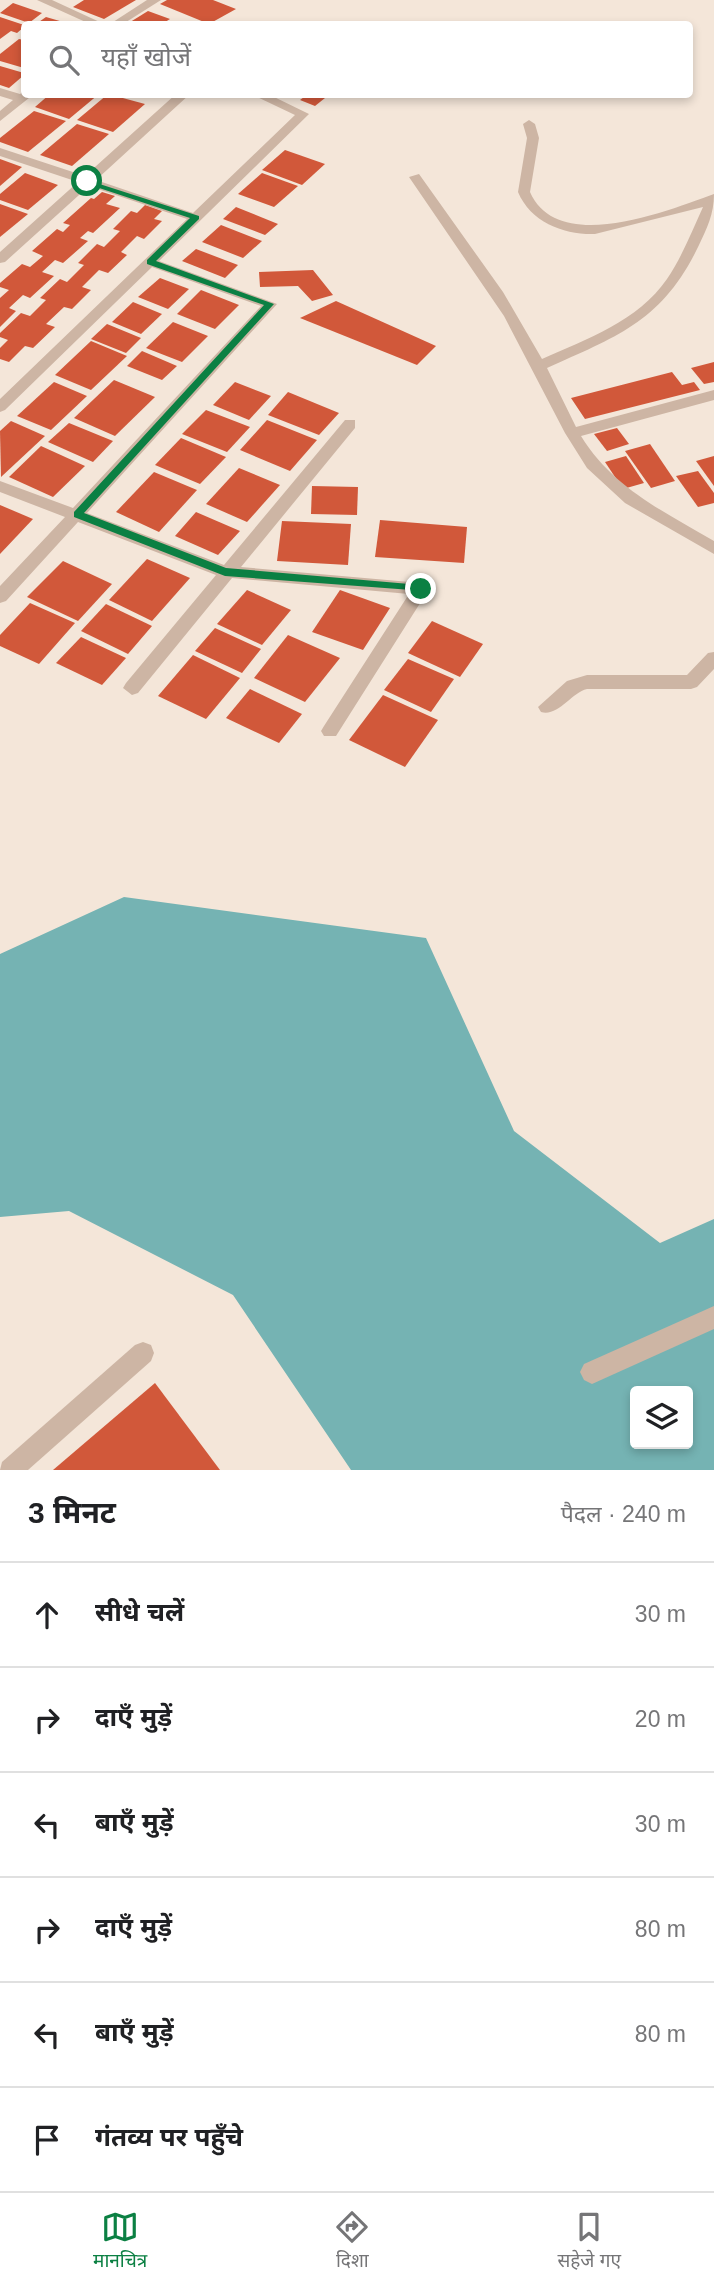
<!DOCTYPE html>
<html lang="hi">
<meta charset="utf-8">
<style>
:root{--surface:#fff;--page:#f6f6f6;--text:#202124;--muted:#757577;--line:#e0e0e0;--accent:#0b8043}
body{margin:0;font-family:Helvetica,"Noto Sans Devanagari",sans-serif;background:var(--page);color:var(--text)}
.controls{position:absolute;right:21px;bottom:21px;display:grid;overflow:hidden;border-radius:7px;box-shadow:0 4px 10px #0003}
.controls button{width:63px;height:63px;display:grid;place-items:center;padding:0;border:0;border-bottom:2px solid var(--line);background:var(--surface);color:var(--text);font:35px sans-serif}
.stop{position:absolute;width:21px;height:21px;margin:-16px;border:5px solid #0b8043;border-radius:50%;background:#fff}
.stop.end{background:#0b8043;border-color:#fff;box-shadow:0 2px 7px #0008}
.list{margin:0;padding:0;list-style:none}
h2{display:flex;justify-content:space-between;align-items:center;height:91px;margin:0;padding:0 28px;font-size:30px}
h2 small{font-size:23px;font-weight:400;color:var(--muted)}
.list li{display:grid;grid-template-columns:46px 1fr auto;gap:21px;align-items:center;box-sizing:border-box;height:105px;padding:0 28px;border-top:2px solid var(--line)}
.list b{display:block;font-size:26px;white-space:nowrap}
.list em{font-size:23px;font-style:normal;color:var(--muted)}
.icon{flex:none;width:38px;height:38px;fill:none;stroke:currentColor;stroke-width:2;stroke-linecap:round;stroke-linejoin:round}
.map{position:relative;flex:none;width:714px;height:1470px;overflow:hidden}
.search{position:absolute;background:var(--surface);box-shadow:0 4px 10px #0003;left:21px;right:21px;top:21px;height:77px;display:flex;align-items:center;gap:18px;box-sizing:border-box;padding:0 24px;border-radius:7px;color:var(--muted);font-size:26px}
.sheet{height:721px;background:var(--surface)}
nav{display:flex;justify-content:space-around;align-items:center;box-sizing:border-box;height:98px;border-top:2px solid var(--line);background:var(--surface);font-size:19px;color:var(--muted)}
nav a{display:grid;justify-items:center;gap:4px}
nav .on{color:var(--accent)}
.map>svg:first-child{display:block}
</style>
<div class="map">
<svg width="714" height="1470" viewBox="0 0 714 1470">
<rect width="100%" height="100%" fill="#f4e6d9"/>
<path fill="#75b3b3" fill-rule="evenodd" d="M 124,897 L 426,938 L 514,1131 L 660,1243 L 714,1219 L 714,1470 L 351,1470 L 233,1295 L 69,1211 L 0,1217 L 0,954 ZM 635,1391 L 688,1391 L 688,1444 L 635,1444 Z"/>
<g fill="#d1583a">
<path d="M 84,0 L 136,0 L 104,19 L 73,7 Z"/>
<path d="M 167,0 L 213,0 L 236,9 L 209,24 L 160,4 Z"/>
<path d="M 13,3 L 42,13 L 29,23 L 0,13 Z"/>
<path d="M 148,11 L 170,19 L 162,24 L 127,24 Z"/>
<path d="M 0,17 L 24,25 L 24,27 L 17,33 L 11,31 L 0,39 Z"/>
<path d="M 46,17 L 70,24 L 36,24 Z"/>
<path d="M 19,39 L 24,40 L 24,68 L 0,61 L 0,54 Z"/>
<path d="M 0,66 L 24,73 L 24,75 L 9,88 L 0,85 Z"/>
<path d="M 50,94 L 99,94 L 69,119 L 35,107 Z"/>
<path d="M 108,94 L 145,104 L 113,132 L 77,120 Z"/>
<path d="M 308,94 L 330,94 L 315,106 L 300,100 Z"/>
<path d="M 34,111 L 66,121 L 28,152 L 0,142 L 0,138 Z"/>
<path d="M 77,124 L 109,134 L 72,166 L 40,155 Z"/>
<path d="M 285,150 L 325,164 L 302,185 L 262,170 Z"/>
<path d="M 0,159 L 22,167 L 0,186 Z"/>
<path d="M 25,173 L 58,185 L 28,210 L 0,200 L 0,194 Z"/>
<path d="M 262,173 L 298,186 L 274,207 L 238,194 Z"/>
<path d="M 102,192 L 115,196 L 106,204 L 120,208 L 93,233 L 88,231 L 80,238 L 88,241 L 63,263 L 55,260 L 42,272 L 54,276 L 30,298 L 23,295 L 9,308 L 16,311 L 0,327 L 0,298 L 9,290 L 0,287 L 0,283 L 22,264 L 30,267 L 43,256 L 32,251 L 57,229 L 63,232 L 70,225 L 63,223 L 91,198 L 94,199 Z"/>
<path d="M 0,204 L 28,214 L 0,237 Z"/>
<path d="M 145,205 L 162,211 L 154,219 L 162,221 L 144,239 L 137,236 L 121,252 L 127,255 L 108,273 L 99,270 L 82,287 L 91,290 L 72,309 L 64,307 L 46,324 L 55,327 L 33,348 L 25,346 L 9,362 L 0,359 L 0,348 L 8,340 L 0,337 L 0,333 L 21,313 L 30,316 L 46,300 L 40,298 L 60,279 L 67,282 L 84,265 L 78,263 L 97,244 L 104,247 L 120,231 L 113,229 L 131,211 L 137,213 Z"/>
<path d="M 236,207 L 278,224 L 265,235 L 223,219 Z"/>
<path d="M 221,225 L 262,241 L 243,258 L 202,242 Z"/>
<path d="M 196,249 L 238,265 L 225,278 L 182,261 Z"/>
<path d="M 313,270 L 333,295 L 312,301 L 298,286 L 260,287 L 259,272 Z"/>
<path d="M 160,278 L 189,289 L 168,309 L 138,297 Z"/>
<path d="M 201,290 L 239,305 L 215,329 L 177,314 Z"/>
<path d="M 336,301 L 436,346 L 417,365 L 300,318 Z"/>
<path d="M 133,302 L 162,314 L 141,334 L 112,322 Z"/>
<path d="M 173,322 L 208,336 L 182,362 L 146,348 Z"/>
<path d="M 107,324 L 141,338 L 126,353 L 91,339 Z"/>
<path d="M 91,341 L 127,356 L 91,390 L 55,375 Z"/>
<path d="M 142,351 L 177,366 L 162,380 L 127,366 Z"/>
<path d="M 714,362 L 714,382 L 704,384 L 691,368 Z"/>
<path d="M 672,372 L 682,385 L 694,382 L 700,390 L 585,419 L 571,398 Z"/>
<path d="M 114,380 L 155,397 L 115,436 L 74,418 Z"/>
<path d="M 54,382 L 87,396 L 51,430 L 17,416 Z"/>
<path d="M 235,382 L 271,396 L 249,420 L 213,405 Z"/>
<path d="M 288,392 L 339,413 L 319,435 L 268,415 Z"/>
<path d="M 206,410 L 250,427 L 227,452 L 182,434 Z"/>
<path d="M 267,420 L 317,440 L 290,471 L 240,450 Z"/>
<path d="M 11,421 L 45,436 L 1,477 L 0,431 Z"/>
<path d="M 69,423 L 113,441 L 93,462 L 48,442 Z"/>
<path d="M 617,428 L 629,444 L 607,451 L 594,434 Z"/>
<path d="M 181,438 L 226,457 L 200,484 L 155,465 Z"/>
<path d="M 650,444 L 675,481 L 651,488 L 625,451 Z"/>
<path d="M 41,446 L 85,466 L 53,497 L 9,477 Z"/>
<path d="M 626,456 L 644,483 L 623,489 L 605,462 Z"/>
<path d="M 714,456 L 714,486 L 696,461 Z"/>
<path d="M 239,468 L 280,485 L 247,522 L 206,504 Z"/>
<path d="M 698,471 L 714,493 L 714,503 L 698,507 L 676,476 Z"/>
<path d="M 154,472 L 197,490 L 159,532 L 116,512 Z"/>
<path d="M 312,486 L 358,487 L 357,515 L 311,514 Z"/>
<path d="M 0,505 L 33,519 L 0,554 Z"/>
<path d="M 196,512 L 240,531 L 218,555 L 175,536 Z"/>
<path d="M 380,520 L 467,527 L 464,563 L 375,557 Z"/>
<path d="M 282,521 L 351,524 L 348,565 L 277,561 Z"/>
<path d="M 147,559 L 190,578 L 152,621 L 109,600 Z"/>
<path d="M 63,561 L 112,584 L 78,621 L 27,597 Z"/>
<path d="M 247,590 L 291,610 L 262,645 L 217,624 Z"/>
<path d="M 340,590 L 390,608 L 363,650 L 312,632 Z"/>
<path d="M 30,603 L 75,623 L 39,664 L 0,646 L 0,635 Z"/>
<path d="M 106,604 L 152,626 L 128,654 L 81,631 Z"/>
<path d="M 432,621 L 483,644 L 460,677 L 408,653 Z"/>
<path d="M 215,628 L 261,649 L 242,673 L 195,651 Z"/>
<path d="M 288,635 L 340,658 L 305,702 L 254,678 Z"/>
<path d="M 81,637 L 126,658 L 102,685 L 56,663 Z"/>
<path d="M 193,655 L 240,678 L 206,719 L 158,696 Z"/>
<path d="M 408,659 L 454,679 L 431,712 L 384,690 Z"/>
<path d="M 250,689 L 302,714 L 279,743 L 226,718 Z"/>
<path d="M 383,695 L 438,720 L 405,767 L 349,740 Z"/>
<path d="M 155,1383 L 220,1470 L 53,1470 Z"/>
</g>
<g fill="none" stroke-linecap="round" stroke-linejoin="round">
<g fill="#cdb5a4" fill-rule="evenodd">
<path d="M 37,0 L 52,0 L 104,24 L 90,24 Z"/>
<path d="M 147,0 L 161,0 L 123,24 L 110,24 Z"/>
<path d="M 0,88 L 20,94 L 24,91 L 24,94 L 34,94 L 0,121 L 0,111 L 13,100 L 0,96 Z"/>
<path d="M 176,94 L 190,94 L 96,180 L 193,213 L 295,115 L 251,94 L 268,94 L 309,114 L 159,261 L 277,304 L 87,513 L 224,565 L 345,420 L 355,420 L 355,428 L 241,567 L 421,583 L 429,589 L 336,736 L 324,736 L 321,731 L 324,726 L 409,594 L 232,578 L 138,693 L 132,695 L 123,688 L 126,683 L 216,575 L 78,522 L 6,601 L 0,603 L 0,586 L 65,517 L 0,492 L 0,481 L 73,508 L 261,306 L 152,267 L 5,410 L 0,412 L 0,399 L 187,219 L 89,186 L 5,262 L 0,263 L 0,252 L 78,182 L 0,156 L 0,148 L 85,176 Z"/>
<path d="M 529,120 L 535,124 L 539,138 L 530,192 C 558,256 669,210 714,194 C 714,214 707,228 699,245 C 663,321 618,336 547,368 L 576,427 L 714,390 L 714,400 L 581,436 C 613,488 663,511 714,541 L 714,554 L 625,503 L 587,468 L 565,433 L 504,316 L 409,177 L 419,174 L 503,292 L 542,359 C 587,339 638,321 667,279 C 682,257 692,231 703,207 L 595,234 C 565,235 531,223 518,192 L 527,138 L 523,124 Z"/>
<path d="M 714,652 L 714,669 L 697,687 L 691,689 L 587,689 C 571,693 558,717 541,712 L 538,707 L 567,681 L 587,675 L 687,675 L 708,653 Z"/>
<path d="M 714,1306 L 714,1329 L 592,1384 L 584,1380 L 580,1372 L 584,1364 Z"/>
<path d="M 143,1342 L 151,1345 L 154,1353 L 151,1361 L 28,1470 L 0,1470 L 2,1462 L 135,1345 Z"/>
</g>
</g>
<path fill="#0b8043" d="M 84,179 L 199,216 L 199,219 L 156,261 L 274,304 L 84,513 L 226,568 L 421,585 L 425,586 L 425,591 L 225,576 L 74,517 L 74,512 L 264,305 L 147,264 L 147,260 L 190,218 L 84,183 Z"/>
</svg>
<div class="controls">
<button><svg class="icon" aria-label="layers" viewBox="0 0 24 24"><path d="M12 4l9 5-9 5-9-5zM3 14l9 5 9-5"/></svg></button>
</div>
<div class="stop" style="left:87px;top:181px"></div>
<div class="stop end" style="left:421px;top:589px"></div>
<div class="search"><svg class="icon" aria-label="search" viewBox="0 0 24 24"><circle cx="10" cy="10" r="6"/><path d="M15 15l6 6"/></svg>यहाँ खोजें</div>
</div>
<section class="sheet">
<h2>3 मिनट<small>पैदल · 240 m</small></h2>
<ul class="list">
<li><svg class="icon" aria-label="ahead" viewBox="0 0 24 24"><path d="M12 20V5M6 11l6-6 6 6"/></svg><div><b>सीधे चलें</b></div><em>30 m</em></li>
<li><svg class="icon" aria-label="right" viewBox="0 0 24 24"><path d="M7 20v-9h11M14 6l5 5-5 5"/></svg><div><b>दाएँ मुड़ें</b></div><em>20 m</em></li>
<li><svg class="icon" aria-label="left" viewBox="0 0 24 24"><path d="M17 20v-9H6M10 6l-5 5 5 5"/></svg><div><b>बाएँ मुड़ें</b></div><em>30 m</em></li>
<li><svg class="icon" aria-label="right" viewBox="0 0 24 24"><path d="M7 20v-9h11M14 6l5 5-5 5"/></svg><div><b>दाएँ मुड़ें</b></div><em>80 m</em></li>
<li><svg class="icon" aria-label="left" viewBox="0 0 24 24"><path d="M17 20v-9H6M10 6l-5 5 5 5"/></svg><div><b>बाएँ मुड़ें</b></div><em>80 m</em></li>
<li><svg class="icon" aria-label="arrive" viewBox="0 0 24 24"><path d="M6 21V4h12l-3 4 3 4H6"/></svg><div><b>गंतव्य पर पहुँचे</b></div></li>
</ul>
</section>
<nav>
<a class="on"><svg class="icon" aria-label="map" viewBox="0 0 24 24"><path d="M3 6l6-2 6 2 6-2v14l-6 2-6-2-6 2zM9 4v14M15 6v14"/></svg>मानचित्र</a>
<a><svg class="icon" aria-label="directions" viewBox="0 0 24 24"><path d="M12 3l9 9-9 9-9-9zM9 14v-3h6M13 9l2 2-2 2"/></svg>दिशा</a>
<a><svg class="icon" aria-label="saved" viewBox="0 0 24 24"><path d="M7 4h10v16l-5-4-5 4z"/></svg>सहेजे गए</a>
</nav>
